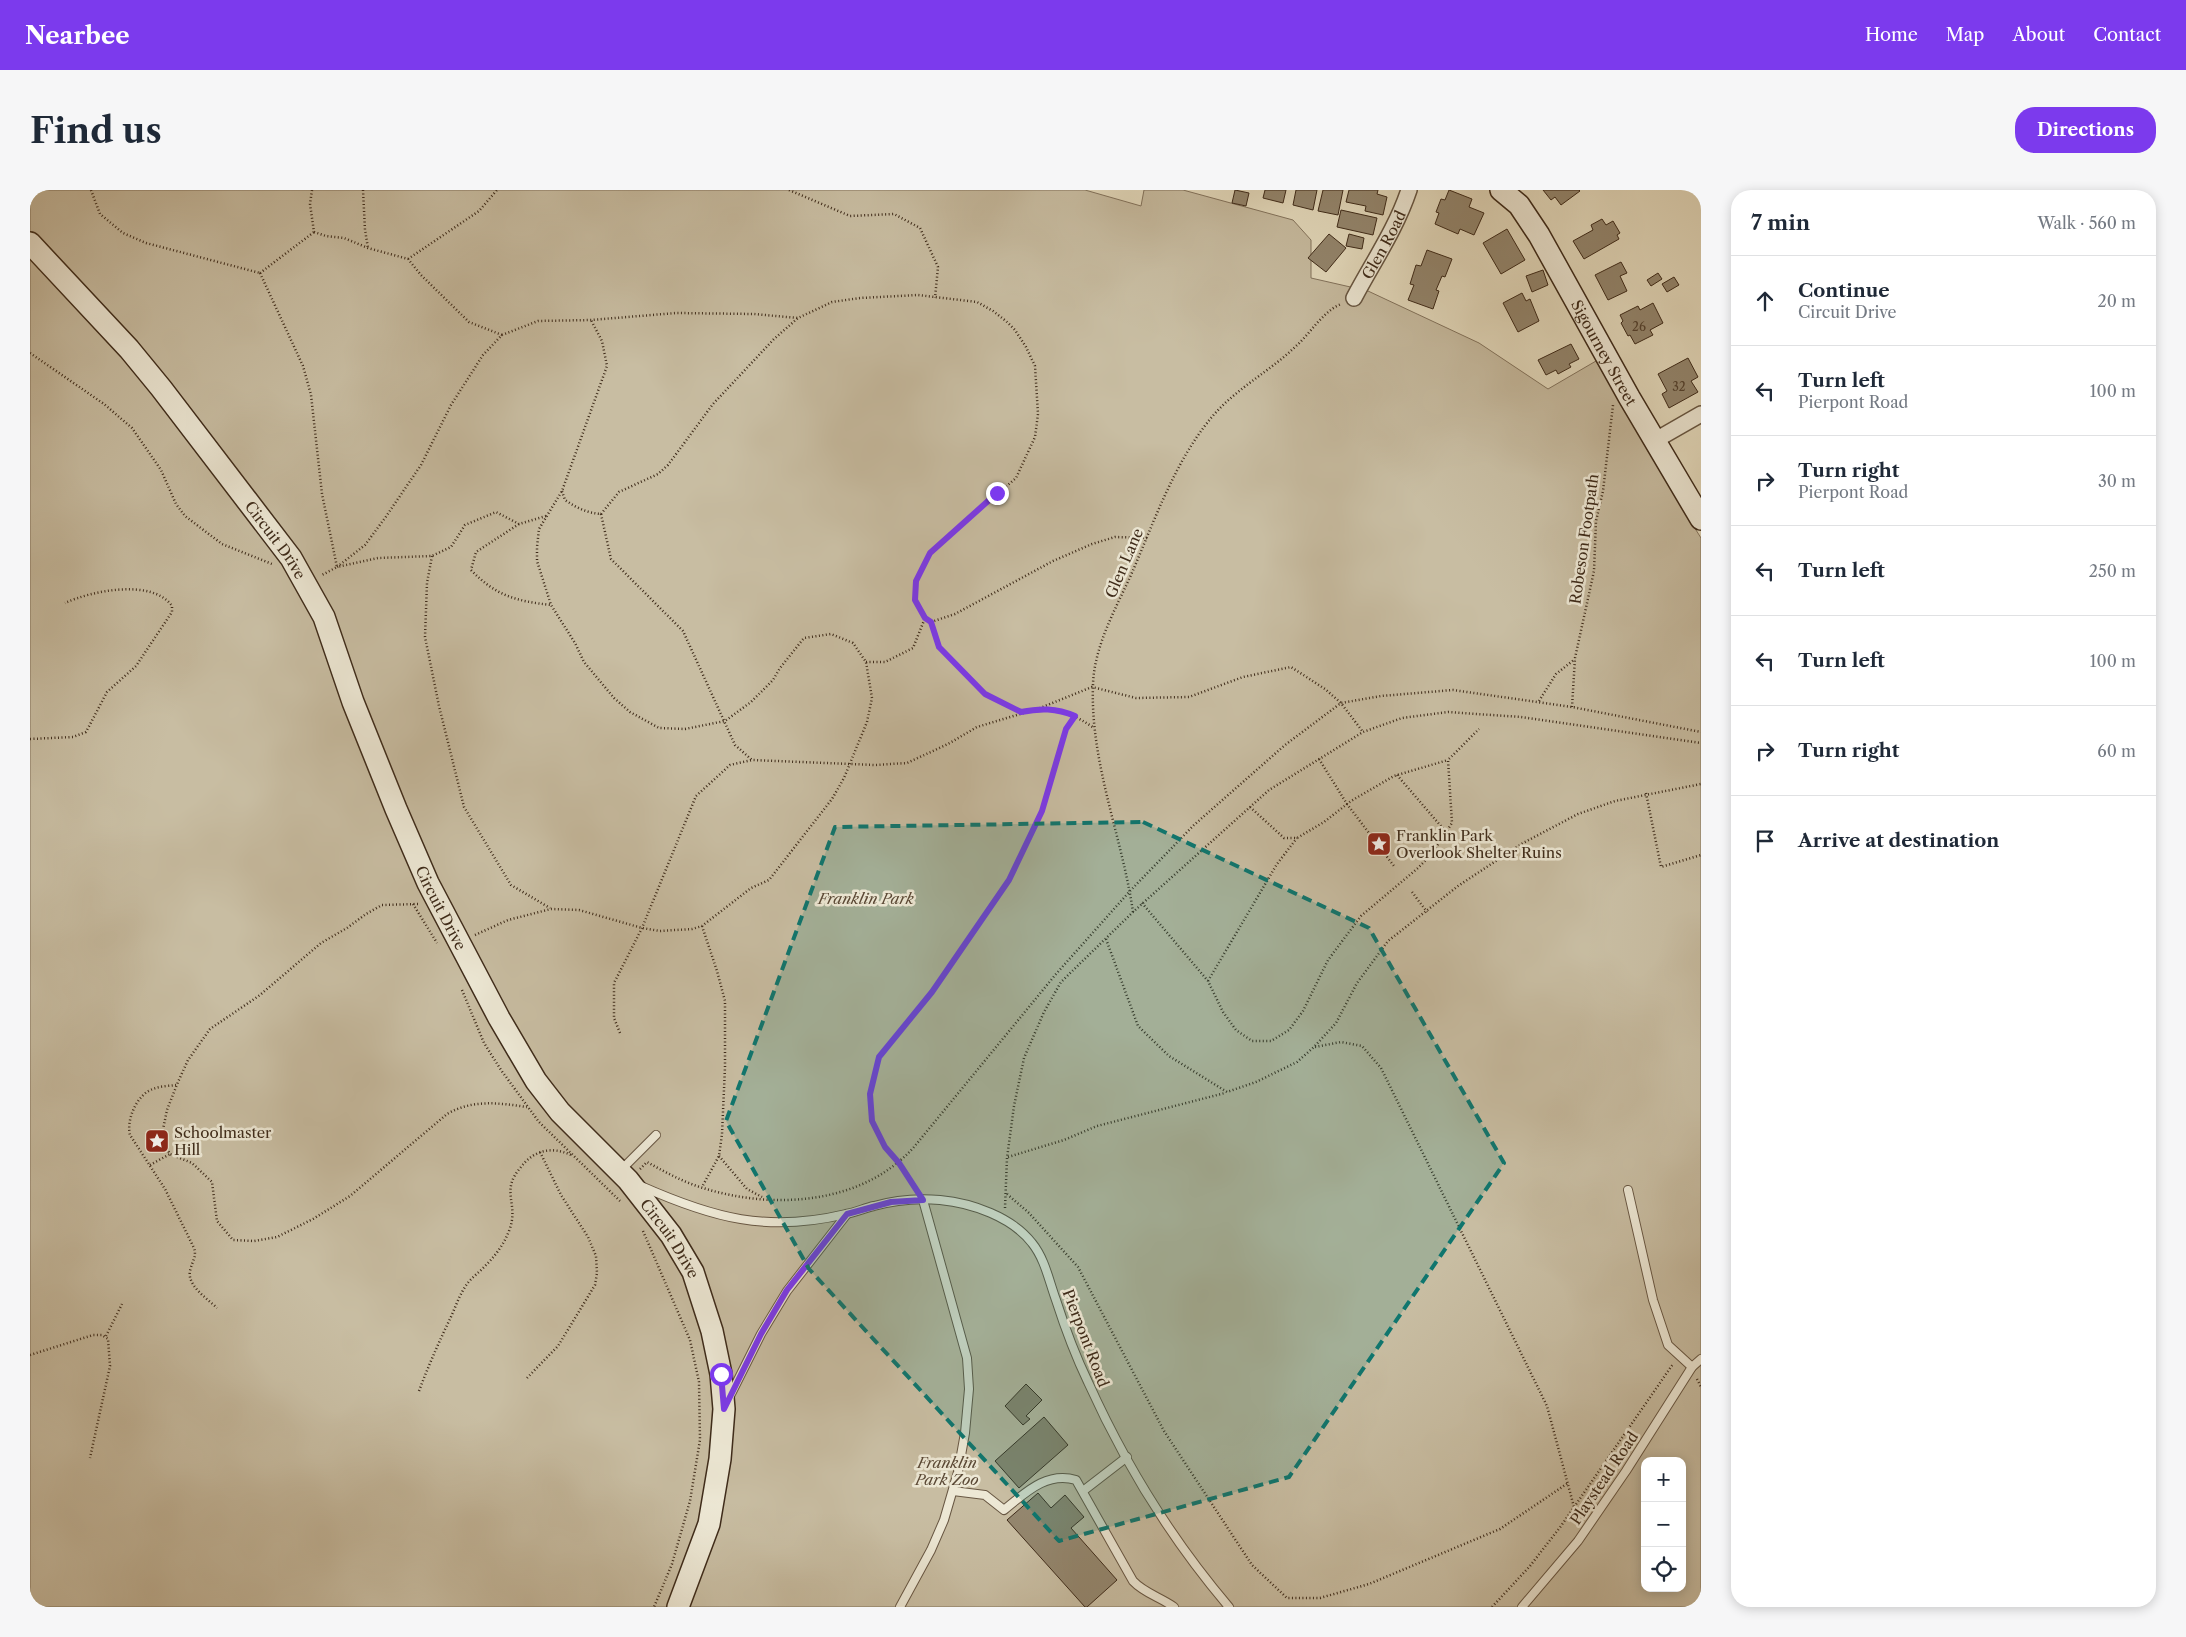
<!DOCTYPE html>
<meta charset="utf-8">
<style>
:root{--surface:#fff;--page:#f6f6f7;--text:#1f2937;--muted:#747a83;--line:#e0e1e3;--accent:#7c3aed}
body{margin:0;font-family:"Libre Caslon Text",serif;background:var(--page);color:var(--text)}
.controls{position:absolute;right:15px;bottom:15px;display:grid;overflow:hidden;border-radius:10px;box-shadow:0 2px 12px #0003}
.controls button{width:45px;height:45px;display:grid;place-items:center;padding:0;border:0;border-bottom:1px solid var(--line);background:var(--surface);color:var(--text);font:25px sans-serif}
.stop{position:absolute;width:15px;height:15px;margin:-11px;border:4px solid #7c3aed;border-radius:50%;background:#fff}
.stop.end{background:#7c3aed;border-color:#fff;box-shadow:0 1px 5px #0008}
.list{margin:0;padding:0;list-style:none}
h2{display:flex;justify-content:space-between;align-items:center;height:65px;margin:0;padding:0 20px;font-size:21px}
h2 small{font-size:16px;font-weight:400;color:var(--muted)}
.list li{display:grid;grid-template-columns:32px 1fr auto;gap:15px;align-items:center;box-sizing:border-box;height:90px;padding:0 20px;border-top:1px solid var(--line)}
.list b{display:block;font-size:19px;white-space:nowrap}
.list p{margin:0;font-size:16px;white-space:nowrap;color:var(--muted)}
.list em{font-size:16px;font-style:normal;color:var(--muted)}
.icon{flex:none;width:28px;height:28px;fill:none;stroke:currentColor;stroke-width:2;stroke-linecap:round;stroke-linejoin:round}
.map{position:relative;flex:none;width:1671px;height:1417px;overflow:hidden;border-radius:20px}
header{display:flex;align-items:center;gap:30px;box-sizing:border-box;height:70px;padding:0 25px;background:var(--accent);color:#fff}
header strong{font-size:24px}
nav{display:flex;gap:28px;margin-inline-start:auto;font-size:18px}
.intro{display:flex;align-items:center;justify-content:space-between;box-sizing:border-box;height:120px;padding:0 30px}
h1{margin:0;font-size:35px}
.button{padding:12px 22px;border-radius:20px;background:var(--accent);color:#fff;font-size:18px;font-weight:700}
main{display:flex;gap:30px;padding:0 30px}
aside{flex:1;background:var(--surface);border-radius:20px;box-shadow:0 2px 12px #0003}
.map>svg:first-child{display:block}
</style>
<header>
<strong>Nearbee</strong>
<nav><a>Home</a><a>Map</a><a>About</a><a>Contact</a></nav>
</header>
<div class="intro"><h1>Find us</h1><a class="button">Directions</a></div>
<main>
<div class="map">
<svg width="1671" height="1417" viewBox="0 0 1671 1417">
<rect width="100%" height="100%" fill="#e4dbbe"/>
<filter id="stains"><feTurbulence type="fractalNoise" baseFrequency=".004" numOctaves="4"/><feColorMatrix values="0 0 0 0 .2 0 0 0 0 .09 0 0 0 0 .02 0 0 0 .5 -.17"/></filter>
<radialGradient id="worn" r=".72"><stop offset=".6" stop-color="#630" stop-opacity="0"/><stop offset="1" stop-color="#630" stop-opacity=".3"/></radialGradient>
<path fill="#c8bda2" stroke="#83745e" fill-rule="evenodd" d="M 0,0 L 1055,0 L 1111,16 L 1114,0 L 1153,0 L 1263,30 L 1281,50 L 1281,88 L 1338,101 L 1449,153 L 1518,199 L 1566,171 L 1651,316 L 1671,348 L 1671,1417 L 0,1417 ZM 1615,1271 L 1652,1271 L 1652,1398 L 1615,1398 Z"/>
<g fill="#94876f" stroke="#3e2b1a">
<path d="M 1205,0 L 1219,3 L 1216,16 L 1202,13 Z"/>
<path d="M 1235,0 L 1256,0 L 1253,13 L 1233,8 Z"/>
<path d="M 1266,0 L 1287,0 L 1283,20 L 1263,15 Z"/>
<path d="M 1293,0 L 1313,0 L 1308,25 L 1288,21 Z"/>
<path d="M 1319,0 L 1348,0 L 1347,4 L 1357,7 L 1353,25 L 1335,21 L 1336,16 L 1316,12 Z"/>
<path d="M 1419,0 L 1442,9 L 1439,17 L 1454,23 L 1444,45 L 1430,39 L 1428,44 L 1405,34 L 1409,23 L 1406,22 L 1411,9 L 1415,10 Z"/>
<path d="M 1513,0 L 1549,0 L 1550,1 L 1531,15 L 1525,7 L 1521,10 Z"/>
<path d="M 1311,20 L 1347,28 L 1343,45 L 1307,37 Z"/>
<path d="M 1572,29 L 1576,35 L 1583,31 L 1590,43 L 1587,45 L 1589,49 L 1554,69 L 1543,51 L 1563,40 L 1561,35 Z"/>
<path d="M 1477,39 L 1495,70 L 1471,84 L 1453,53 Z"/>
<path d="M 1299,44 L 1316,58 L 1296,82 L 1278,68 Z"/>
<path d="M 1319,44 L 1334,48 L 1332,59 L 1316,56 Z"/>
<path d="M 1397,60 L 1422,69 L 1415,87 L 1412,86 L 1406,100 L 1409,101 L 1403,119 L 1378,110 L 1384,95 L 1380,94 L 1386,75 L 1391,76 Z"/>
<path d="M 1591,72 L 1597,83 L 1590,86 L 1597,101 L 1578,110 L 1565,85 Z"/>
<path d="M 1513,80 L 1518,95 L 1502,102 L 1496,86 Z"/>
<path d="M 1628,83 L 1632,89 L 1621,96 L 1617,90 Z"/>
<path d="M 1644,87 L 1649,95 L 1637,102 L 1632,94 Z"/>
<path d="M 1492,103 L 1496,111 L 1500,109 L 1509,131 L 1488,142 L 1473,113 Z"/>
<path d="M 1623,113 L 1633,133 L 1620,140 L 1623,145 L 1605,154 L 1600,145 L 1598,146 L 1591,133 L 1593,131 L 1590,125 L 1608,116 L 1610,120 Z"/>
<path d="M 1541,154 L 1549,169 L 1539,174 L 1541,177 L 1528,184 L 1526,180 L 1516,185 L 1508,170 Z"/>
<path d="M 1658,168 L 1668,187 L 1661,191 L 1668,202 L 1639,218 L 1632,204 L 1637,201 L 1628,184 Z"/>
<path d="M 996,1194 L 1012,1210 L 996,1226 L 1000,1229 L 993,1235 L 975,1216 Z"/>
<path d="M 1014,1227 L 1038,1255 L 989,1298 L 965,1271 Z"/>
<path d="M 1008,1303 L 1021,1318 L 1035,1305 L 1054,1327 L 1041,1338 L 1087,1390 L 1057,1417 L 1055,1417 L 977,1330 Z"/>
</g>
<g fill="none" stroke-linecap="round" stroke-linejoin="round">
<defs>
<g id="lane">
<path d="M 591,980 L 626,945"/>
<path d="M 611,996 C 683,1028 737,1043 816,1024 C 826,1022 835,1018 844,1016 C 865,1010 889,1008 910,1010 C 942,1013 982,1027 1002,1053 C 1015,1069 1019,1091 1026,1110 C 1035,1138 1045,1165 1058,1192 C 1094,1272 1142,1350 1199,1417"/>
<path d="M 1598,1000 L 1623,1110 L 1638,1155 L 1662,1177"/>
<path d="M 699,1208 L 731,1144 L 757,1101 L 817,1024"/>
<path d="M 923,1301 L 955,1305 L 974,1320 C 995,1303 1017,1281 1046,1290 L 1103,1391 C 1114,1403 1130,1407 1144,1417"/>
<path d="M 1053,1301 L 1097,1267"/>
<path d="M 870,1417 L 901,1360 L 914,1330 L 928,1282 L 935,1243 L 939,1199 L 937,1168 L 893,1010"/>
<path d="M 1492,1417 L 1548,1351 L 1596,1281 L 1662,1177 L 1671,1169"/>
</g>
<g id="street">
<path id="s1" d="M 1324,108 C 1343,72 1366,39 1379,0"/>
<path d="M 1624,251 L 1671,224"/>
</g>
<g id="secondary">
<path id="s2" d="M 1471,0 L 1489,15 L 1509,45 L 1599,207 L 1671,329"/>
<path id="s3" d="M 0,53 L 99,159 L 131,198 L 261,368 L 294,427 L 323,512 L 366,619 L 398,693 L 469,828 L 506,891 L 530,922 L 598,990 L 641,1045 L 663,1082 L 682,1141 L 691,1184 L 694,1219 L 690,1269 L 679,1334 L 648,1417"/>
</g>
</defs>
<use href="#lane" stroke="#685743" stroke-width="10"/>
<use href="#street" stroke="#685743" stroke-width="18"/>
<use href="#secondary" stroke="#3e2b1a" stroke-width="24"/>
<g stroke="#3e2b1a" stroke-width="2.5" stroke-dasharray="1 2.5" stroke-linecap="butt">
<path d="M 61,0 L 70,24 L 93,43 L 116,53 L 230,83"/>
<path d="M 282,0 L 280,14 L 284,42"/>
<path d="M 333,0 L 335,40 L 338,58"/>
<path d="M 759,0 L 820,26 L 864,24 L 890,38 L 908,77 L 905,108"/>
<path d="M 284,42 L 296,46 L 314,48 L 338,58 L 378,69 L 391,85 L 439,132 L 472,145"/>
<path d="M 378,69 L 449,21 L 467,0"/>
<path d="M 230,83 L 273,176 L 281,205 L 292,304 L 307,377 L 292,385"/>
<path d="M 230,83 L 284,42"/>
<path d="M 0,163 L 74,214 L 102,238 L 131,280 L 146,314 L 155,326 L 192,354 L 242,374"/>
<path d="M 532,301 L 535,310 C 547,318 557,323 571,324"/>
<path d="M 571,324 L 589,302 L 628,284 L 638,275 L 683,214 L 744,149 L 768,128 L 802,112 L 830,108 L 888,105 L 947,112 L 963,121 L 976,131 L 985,140 L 996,157 L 1005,176 L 1008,224 L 1005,247 L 986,288 L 900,363 L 887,391 L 885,410 L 895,428 L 901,432 L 909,457 L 955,504 L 991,522"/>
<path d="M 571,324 L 581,369 L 653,441 L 705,555 L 722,570 L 845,575 L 877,573 L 918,554 L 947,537 L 1010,518 L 1062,497 L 1106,508 L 1159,507 L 1213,487 L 1261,477 L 1295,499 L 1311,513 L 1333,542"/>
<path d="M 516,326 L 489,334 L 466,322 L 435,335 L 421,357 L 402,366 L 348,368 L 307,377 L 335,355 L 355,328 L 391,275 L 421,215 L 453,165 L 472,145 L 508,131 L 561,130 L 646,123 L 724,124 L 768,128"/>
<path d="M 489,334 L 446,362 L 441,380 C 466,406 486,411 521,415"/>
<path d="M 402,366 L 397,393 L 395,447 L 409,516 L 434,617 L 481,695 L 520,718"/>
<path d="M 901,432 L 925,424 L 1023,371 L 1062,354 L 1085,347 L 1117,348"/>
<path d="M 836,472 L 855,472 L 883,458 L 895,428"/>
<path d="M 1509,511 L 1526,484 L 1545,469"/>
<path d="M 1542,517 L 1545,468 L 1564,381 L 1566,331 L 1573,301 L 1583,215"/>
<path d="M 1013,518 C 1033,521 1047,526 1064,538"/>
<path d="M 0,549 L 43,547 L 56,542 L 77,502 L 106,476 L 142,422 L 142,416 C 122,388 61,401 35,413"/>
<path d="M 1289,569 L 1317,614 L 1364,676"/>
<path d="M 1367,585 L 1416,642"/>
<path d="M 1616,603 L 1631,677 L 1671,665"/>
<path d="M 1220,617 L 1254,648 L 1267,648 L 1294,632 L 1321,611 L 1364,586 L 1418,570"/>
<path d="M 1382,702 L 1397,722"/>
<path d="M 1112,713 L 1178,791 L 1193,822 L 1206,840 L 1222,851 L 1241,851 L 1259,840 L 1273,821 L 1298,770 L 1331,726 L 1388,678 L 1401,665 L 1422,633 L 1418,570 L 1449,539"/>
<path d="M 383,714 L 407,753"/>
<path d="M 388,714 L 352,715 L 336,724 L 317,738 L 291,753 L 230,805 L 180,839 L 158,870 L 148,892 L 137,920 L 131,949 L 140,964 L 162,973 L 182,992 L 187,1031 L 203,1050 L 224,1051 L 247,1047 L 283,1029 L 320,1006 L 417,924 C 443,909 469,913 497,917"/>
<path d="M 1103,722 C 1092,646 1060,573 1063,495 C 1064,457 1085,420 1101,385 C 1124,332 1144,273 1181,228 C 1205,199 1239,182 1265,157 C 1281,143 1292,122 1311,114"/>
<path d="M 672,736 L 687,781 L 695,811 L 695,877 L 692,944 L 689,966 L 672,997"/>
<path d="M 445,745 L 478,730 L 521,719 L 549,720 L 612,738 L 630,741 L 662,739 L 672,736 L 721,698 L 739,690 L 802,609 L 814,588 L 837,532 L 842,508 L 836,472 L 823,453 L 801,444 L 774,448 L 750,478 L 743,490 L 721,512 L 695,531 L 655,539 L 629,538 L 600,522 L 584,508 L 554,472 L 545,453 L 521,415 L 507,371 L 507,357 L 509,339 L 532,301 L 577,176 L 572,151 L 561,130"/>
<path d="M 1076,749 L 1108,836 L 1139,866 L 1197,902 L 1226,892 L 1267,872 L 1284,857 L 1306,833 L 1327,793 L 1358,751 L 1428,696 L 1493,653 L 1548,624 L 1585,611 L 1671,594"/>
<path d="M 1178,791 L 1247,674 L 1267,648"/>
<path d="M 432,800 L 454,853 L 471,880 L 509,932 L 590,1011"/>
<path d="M 590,843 L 584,828 L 584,793 L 612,738 L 666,606 L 700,575 L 722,570"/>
<path d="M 1285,857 L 1311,852 L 1332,856 L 1351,878 L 1517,1216 L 1544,1317"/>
<path d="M 146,895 C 139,896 130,896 123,899 C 107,904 96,930 100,945 L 135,999 L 164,1058 C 167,1067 162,1071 160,1081 C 157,1096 178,1109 187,1118"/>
<path d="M 689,966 L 717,999 L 732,1007"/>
<path d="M 978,967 L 1034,950 L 1067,936 L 1195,903"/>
<path d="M 120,975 L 140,964"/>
<path d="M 610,979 L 617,972 C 635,982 653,992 673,998 C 743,1020 832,1015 884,957 L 1026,784 L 1100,701 L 1164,635 L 1255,555 L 1311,513 L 1351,506 L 1423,500 L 1542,517 L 1671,542"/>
<path d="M 886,999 L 869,973 L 855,957 L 842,931 L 840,904 L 849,867 L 902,802 L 979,690 L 1012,621 L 1036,539 L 1045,526"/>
<path d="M 977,1004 L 999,1023 L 1048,1077 L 1134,1241 L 1222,1375 L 1257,1408 L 1290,1408 L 1339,1394 L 1470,1339 L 1538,1293"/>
<path d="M 975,1018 L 977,968 L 984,916 L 994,868 L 1014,822 L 1031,792 L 1103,722 L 1239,600 L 1333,542 L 1372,528 L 1418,522 L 1491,527 L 1671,553"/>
<path d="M 613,1041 L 660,1150 L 669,1192 L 670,1250 L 660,1311 L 642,1374 L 624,1417"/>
<path d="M 76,1146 L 92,1114"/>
<path d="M 0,1165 L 63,1145 L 72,1145 L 78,1149 L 80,1176 L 60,1268"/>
<path d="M 497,1188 L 528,1156 L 565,1095 L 567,1083 L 566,1066 L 558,1047 L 531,1005 L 510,962"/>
<path d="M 1667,1189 L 1671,1197"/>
<path d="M 389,1201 C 398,1177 408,1154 419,1131 C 425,1119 429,1105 437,1094 C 442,1087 450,1082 456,1075 C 466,1065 474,1054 479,1041 C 490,1013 469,1002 491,977 C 504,960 522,956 541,965"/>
<path d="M 1462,1417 L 1500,1376 L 1531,1336 L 1643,1174"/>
</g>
<use href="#lane" stroke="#ede8d5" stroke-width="8"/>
<use href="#street" stroke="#ede8d5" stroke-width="15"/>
<use href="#secondary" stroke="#ede8d5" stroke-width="21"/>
</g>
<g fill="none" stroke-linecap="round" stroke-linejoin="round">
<path stroke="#7c3aed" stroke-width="6" d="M 691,1184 L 694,1219 L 731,1144 L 757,1100 L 817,1024 L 861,1012 L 893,1010 L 869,973 L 855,957 L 842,931 L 840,904 L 849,867 L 902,802 L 979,690 L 1012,621 L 1036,539 L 1045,526 C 1026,518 1010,518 991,522 L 955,504 L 909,457 L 901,432 L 895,428 L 885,410 L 886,391 L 900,363 L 967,303"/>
</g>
<path fill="#0f766e" fill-opacity="0.2" stroke="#0f766e" stroke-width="4" stroke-dasharray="10 6" stroke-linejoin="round" d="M 1113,632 L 1339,738 L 1474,973 L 1259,1287 L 1029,1351 L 779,1079 L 696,931 L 805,637 Z"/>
<defs>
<symbol id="sight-square" viewBox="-11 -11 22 22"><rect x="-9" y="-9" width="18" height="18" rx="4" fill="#8f2418" stroke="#ede8d5"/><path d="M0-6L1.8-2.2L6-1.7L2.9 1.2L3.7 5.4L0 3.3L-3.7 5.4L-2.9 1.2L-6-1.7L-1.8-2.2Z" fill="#fff"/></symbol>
</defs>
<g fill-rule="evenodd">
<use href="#sight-square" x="1335" y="640" width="28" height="28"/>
<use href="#sight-square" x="113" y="937" width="28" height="28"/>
</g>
<g text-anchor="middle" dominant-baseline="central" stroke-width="5" stroke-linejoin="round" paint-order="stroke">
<g font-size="12" fill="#54422f">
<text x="1609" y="136">26</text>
<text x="1649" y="196">32</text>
</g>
<g font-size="15" fill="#3e2b1a" stroke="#ede8d5">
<text stroke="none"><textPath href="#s1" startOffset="61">Glen Road</textPath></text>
<text stroke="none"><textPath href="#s2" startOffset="194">Sigourney Street</textPath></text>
<text transform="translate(1554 349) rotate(-82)">Robeson Footpath</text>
<text stroke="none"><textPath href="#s3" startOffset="386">Circuit Drive</textPath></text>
<text transform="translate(1094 373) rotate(-67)">Glen Lane</text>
<text stroke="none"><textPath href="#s3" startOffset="791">Circuit Drive</textPath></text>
<text stroke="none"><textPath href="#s3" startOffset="1196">Circuit Drive</textPath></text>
<text transform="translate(1056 1148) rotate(69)">Pierpont Road</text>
<text transform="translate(1574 1288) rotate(-56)">Playstead Road</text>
</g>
<g font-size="15" fill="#3e2b1a" stroke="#ede8d5" text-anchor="start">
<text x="1366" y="645">Franklin Park<tspan x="1366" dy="17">Overlook Shelter Ruins</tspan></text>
<text x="144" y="942">Schoolmaster<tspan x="144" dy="17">Hill</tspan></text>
</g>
<g font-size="15" font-style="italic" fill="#5a4835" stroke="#ede8d5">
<text x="836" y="708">Franklin Park</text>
<text x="917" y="1272">Franklin<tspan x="917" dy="17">Park Zoo</tspan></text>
</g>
</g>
<rect width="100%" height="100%" filter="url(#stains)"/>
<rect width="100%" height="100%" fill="url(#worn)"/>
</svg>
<div class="controls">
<button>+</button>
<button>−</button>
<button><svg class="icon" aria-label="locate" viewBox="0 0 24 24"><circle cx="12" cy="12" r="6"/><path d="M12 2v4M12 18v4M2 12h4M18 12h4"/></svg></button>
</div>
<div class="stop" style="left:691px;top:1184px"></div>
<div class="stop end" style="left:967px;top:303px"></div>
</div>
<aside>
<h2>7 min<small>Walk · 560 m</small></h2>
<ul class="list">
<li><svg class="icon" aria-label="ahead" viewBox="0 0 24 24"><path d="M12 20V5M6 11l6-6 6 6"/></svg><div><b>Continue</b><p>Circuit Drive</p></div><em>20 m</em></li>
<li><svg class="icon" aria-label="left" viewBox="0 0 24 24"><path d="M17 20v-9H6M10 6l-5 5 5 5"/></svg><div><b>Turn left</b><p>Pierpont Road</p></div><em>100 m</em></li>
<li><svg class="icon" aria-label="right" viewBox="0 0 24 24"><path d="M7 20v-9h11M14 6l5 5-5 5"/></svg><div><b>Turn right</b><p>Pierpont Road</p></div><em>30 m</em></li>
<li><svg class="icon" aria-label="left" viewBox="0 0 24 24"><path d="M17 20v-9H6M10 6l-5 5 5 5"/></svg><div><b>Turn left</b></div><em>250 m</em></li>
<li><svg class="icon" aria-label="left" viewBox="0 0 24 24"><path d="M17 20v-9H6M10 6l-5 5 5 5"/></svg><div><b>Turn left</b></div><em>100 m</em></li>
<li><svg class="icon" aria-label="right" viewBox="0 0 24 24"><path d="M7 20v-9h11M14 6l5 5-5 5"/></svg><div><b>Turn right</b></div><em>60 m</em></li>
<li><svg class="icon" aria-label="arrive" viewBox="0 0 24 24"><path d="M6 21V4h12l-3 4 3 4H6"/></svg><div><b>Arrive at destination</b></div></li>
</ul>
</aside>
</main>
